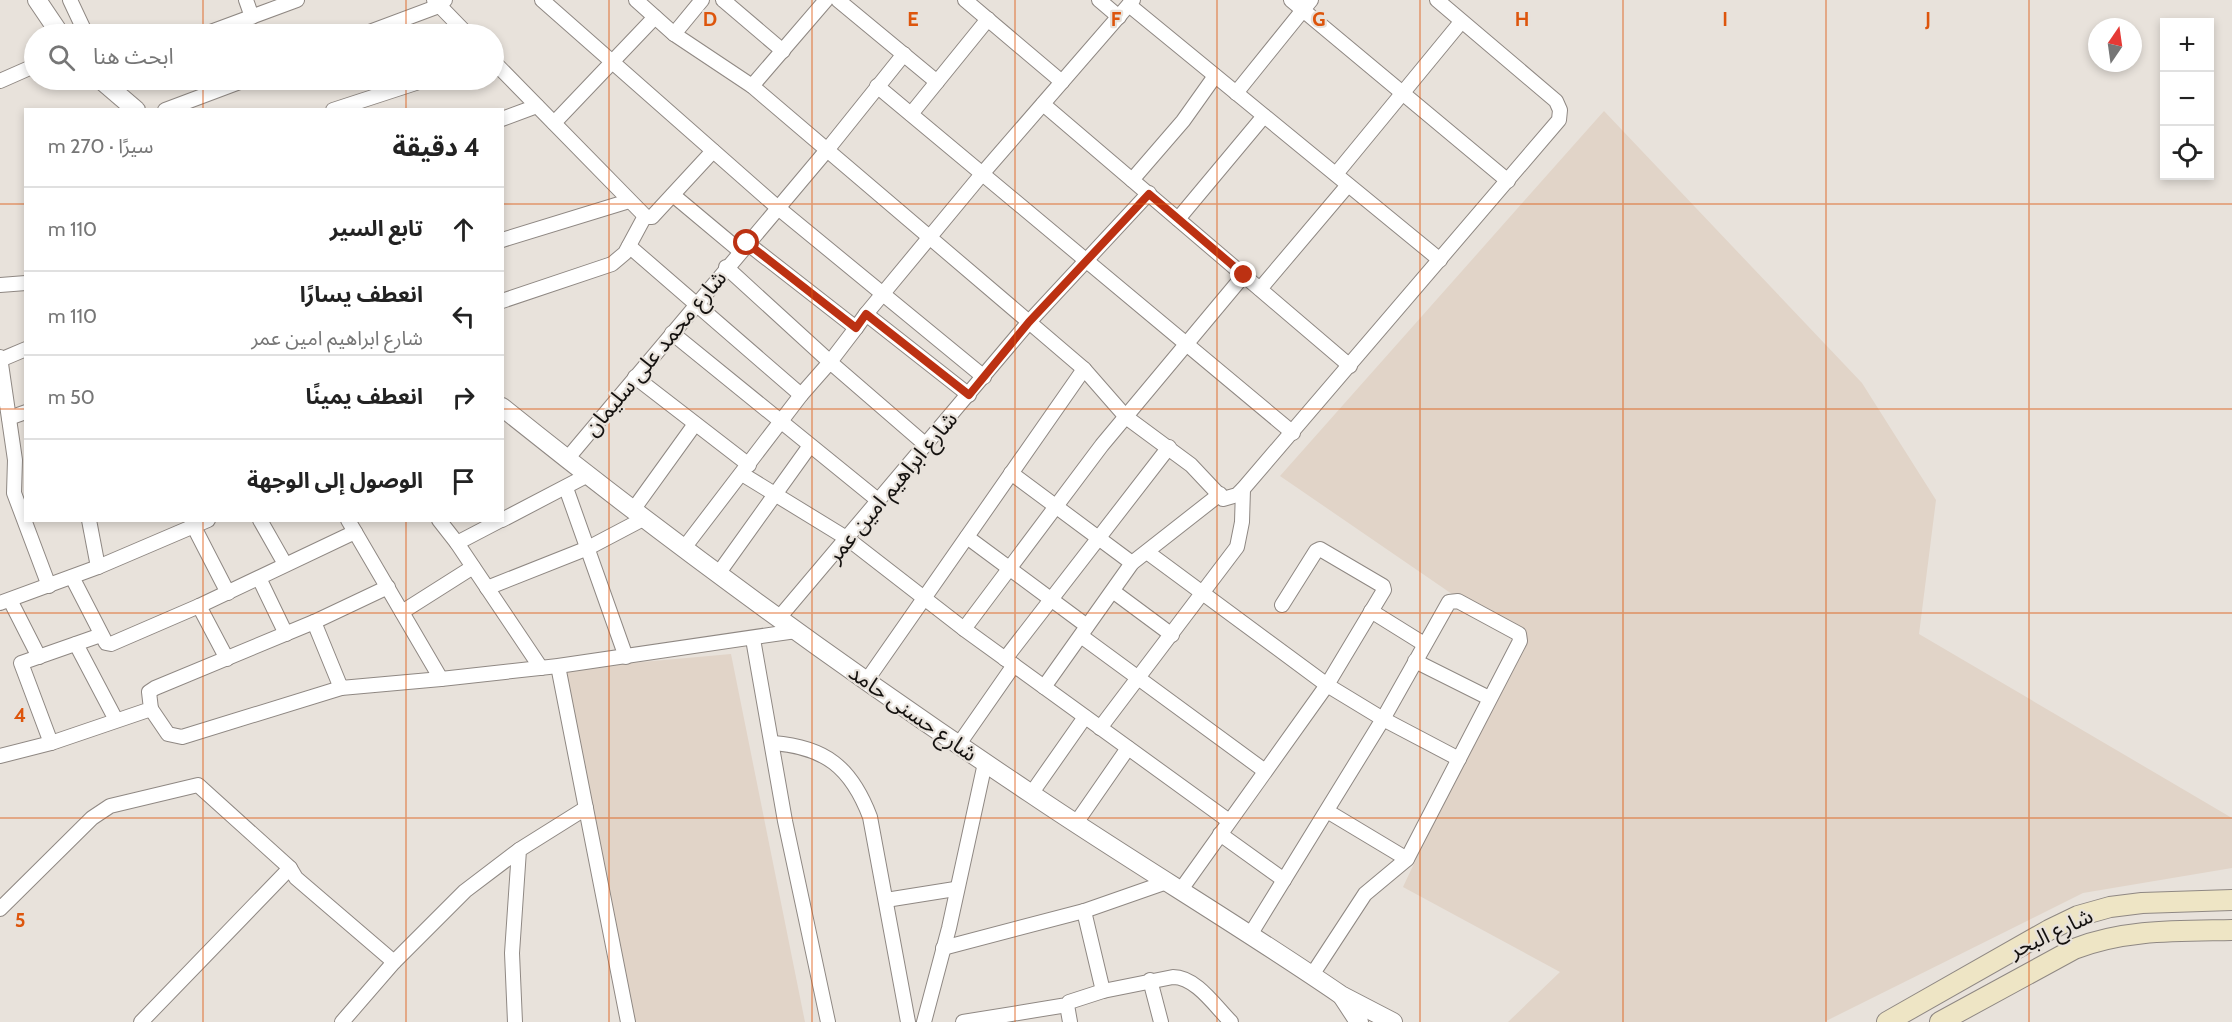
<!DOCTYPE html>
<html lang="ar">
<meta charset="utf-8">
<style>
:root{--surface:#fff;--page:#f6f6f6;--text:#222;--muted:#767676;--line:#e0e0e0}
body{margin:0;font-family:Cabin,"Noto Sans Arabic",sans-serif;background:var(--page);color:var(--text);direction:rtl}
.controls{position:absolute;right:18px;top:18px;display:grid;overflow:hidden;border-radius:0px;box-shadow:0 3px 9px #0003}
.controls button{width:54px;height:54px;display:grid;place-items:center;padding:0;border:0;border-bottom:2px solid var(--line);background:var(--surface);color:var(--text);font:30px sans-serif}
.compass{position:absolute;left:2088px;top:18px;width:54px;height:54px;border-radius:50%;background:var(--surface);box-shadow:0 3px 9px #0003;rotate:13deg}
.stop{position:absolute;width:18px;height:18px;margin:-14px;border:4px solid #bc3112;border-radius:50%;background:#fff}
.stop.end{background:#bc3112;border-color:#fff;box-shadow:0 2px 6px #0008}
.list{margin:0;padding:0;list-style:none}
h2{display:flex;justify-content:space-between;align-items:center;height:78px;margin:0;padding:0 24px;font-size:26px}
h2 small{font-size:20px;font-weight:400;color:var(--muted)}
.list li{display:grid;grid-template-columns:39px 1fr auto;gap:18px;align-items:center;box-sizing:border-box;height:84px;padding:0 24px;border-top:2px solid var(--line)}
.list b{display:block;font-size:22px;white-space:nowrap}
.list p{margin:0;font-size:20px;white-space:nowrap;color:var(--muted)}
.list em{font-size:20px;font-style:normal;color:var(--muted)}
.icon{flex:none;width:33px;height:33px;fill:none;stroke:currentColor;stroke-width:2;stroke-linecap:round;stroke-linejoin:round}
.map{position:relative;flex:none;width:2232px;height:1022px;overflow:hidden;direction:ltr}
.search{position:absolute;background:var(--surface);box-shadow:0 3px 9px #0003;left:24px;top:24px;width:480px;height:66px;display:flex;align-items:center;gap:15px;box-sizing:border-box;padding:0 21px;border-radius:33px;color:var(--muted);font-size:22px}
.panel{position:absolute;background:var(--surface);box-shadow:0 3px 9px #0003;left:24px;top:108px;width:480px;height:414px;border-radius:0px;direction:rtl}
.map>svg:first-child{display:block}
</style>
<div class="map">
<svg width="2232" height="1022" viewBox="0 0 2232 1022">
<rect width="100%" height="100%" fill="#e8e2db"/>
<g fill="#e1d4c8">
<path d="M 1604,111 L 1862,383 L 1936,500 L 1919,634 L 2232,818 L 2232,868 L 2083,893 L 1824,1022 L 1508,1022 L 1560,972 L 1403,887 L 1519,640 L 1280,476 Z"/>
<path d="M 731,654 L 805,1022 L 634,1022 L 564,669 Z"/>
</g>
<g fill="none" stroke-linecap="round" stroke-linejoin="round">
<defs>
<g id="minor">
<path d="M 70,0 L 86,34"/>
<path d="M 246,0 L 252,17"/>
<path d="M 434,0 L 467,34"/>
<path d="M 542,0 L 777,207 L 984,377"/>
<path d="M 636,0 L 674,34 L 752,86 L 1029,322 L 1084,369 L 1126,417 L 1191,465 L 1223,499 L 1237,495 L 1243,489 L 1559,120 L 1560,110 L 1556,101 L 1437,0"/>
<path d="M 723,0 L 783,51"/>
<path d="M 838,0 L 937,82"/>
<path d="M 965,0 L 1062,82"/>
<path d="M 1099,0 L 1119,17"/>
<path d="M 1291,0 L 1508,181"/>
<path d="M 1129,5 L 1440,260"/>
<path d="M 205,34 L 297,0"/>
<path d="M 364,34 L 439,6 L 445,0"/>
<path d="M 674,34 L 702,0"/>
<path d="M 494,62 L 646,217 L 652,217 L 713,151"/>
<path d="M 0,81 L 34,66"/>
<path d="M 752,86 L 826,0"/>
<path d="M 877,86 L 1293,433"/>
<path d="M 1236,93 L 1311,0"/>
<path d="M 1043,104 L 1350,366"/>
<path d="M 165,110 L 245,80"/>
<path d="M 333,110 L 425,80"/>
<path d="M 911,114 L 988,19"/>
<path d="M 502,119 L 537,106"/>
<path d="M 554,123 L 655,17"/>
<path d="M 1336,174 L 1461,22"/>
<path d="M 1132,180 L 1183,121 L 1215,76"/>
<path d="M 673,195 L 740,251"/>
<path d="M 1178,219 L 1264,116"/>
<path d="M 502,240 L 629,201"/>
<path d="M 747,243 L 856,328 L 866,314 L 969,395"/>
<path d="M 629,246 L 801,395 L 830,362 L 926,445"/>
<path d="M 726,267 L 830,362 L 856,328"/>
<path d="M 0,285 L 26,283"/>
<path d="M 1260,289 L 1348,185"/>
<path d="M 502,301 L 612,264 L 625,253 L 645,216"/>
<path d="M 866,314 L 982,174 L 1133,0"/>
<path d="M 672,333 L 879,501"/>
<path d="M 0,357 L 15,460 L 14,493 L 49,586"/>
<path d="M 0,360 L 26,349"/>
<path d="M 635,377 L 749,465"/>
<path d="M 9,418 L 26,412"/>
<path d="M 567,459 L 827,150 L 904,54"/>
<path d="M 1011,473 L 1132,563"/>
<path d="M 742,474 L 848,539 L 964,629 L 1229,821"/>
<path d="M 566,488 L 626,657"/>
<path d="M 633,510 L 695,424"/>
<path d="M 89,520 L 98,567"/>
<path d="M 260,520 L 285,564"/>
<path d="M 439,520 L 457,543 L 541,668"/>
<path d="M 502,520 L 588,475"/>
<path d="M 194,527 L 228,593"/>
<path d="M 967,537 L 1087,626"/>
<path d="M 457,543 L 501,520"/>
<path d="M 684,548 L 801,395"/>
<path d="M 1147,552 L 1327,685 L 1383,719 L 1459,759"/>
<path d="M 718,574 L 809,447"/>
<path d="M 72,577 L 106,643 L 111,644 L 199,606 L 355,532"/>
<path d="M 259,578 L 286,634"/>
<path d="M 487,588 L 588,548 L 645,518"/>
<path d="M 1114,592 L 1172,635"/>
<path d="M 10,600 L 39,657"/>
<path d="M 0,603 L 98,567 L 208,520"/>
<path d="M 199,606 L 227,659"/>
<path d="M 1371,611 L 1424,644"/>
<path d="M 402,612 L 473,567"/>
<path d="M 778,619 L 1029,322 L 1149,193"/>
<path d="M 314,622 L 388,587"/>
<path d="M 964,629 L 1102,445 L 1244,275"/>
<path d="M 1081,636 L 1265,771"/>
<path d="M 753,639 L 785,821 L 828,1022"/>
<path d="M 76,644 L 116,720"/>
<path d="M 1005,659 L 1169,447"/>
<path d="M 1415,661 L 1489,698"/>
<path d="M 558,666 L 628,1022"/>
<path d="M 441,679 L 558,666 L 796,631"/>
<path d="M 867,680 L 1084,369"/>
<path d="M 1044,687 L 1132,563 L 1220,494"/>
<path d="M 151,709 L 168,734 L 182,737 L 341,688"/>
<path d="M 1100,728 L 1237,547 L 1242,522 L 1243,489"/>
<path d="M 51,743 L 21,663 L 101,635"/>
<path d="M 773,743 C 825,747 851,767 870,817 L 908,1022"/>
<path d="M 959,744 L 1014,665"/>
<path d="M 0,756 L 51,743 L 151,709 L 149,692 L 155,688 L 314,622 L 341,688 L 441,679 L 348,520"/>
<path d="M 1031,794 L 1085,717"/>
<path d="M 1327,811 L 1407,859"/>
<path d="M 1076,823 L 1128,748"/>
<path d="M 1220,834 L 1284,880"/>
<path d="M 1180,891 L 1327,685 L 1384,590 L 1383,586 L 1320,549 L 1316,551 L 1282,605"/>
<path d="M 886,900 L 955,889"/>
<path d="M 0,909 L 92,818 L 110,806 L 198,785 L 290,868 L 296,878 L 394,962 L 342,1022"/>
<path d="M 1084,911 L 1103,991"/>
<path d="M 1250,935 L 1383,719 L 1449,602 L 1458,601 L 1519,634 L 1520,641 L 1407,859 L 1365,894 L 1312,975"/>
<path d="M 943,948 L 1084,911 L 1167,882"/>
<path d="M 394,962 L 465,891 L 519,850"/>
<path d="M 1150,980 L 1161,1022"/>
<path d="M 1067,1005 L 1070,1022"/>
<path d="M 141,1022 L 290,868"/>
<path d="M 515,1022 L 512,953 L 519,850 L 586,808"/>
<path d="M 924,1022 L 949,928 L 985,763"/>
<path d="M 963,1022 L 1067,1005 L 1069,1002 L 1103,991 L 1173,977 C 1196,977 1215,1006 1231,1022"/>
</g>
<g id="tertiary">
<path d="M 37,0 L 60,34"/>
<path d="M 101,80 L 136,110"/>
<path d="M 502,407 C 672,544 849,672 1030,793 C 1132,862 1239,925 1341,995 L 1393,1022"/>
<path d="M 1342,996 L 1359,1022"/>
</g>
<g id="secondary">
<path d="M 1887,1022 L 2049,930 L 2078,916 L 2110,907 L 2142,903 L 2232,900"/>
<path d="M 1940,1022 L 2074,949 C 2125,929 2179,931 2232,930"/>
</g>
</defs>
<use href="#minor" stroke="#8f8883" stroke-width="16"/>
<use href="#tertiary" stroke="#8f8883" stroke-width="20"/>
<use href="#secondary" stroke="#8f8883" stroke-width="22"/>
<use href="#minor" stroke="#fff" stroke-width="14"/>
<use href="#tertiary" stroke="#fff" stroke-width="18"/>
<use href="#secondary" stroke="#eee5c5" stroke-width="20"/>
</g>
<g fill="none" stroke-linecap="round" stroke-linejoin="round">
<path stroke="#bc3112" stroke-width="8" d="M 747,243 L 856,328 L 866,314 L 969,395 L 1029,322 L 1149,194 L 1244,275"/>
</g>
<path fill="none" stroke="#dd550c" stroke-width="1.5" stroke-opacity="0.55" d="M 203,0 L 203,34M 406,0 L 406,34M 609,0 L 609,1022M 812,0 L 812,1022M 1015,0 L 1015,1022M 1217,0 L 1217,1022M 1420,0 L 1420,1022M 1623,0 L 1623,1022M 1826,0 L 1826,1022M 2029,0 L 2029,1022M 203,80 L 203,110M 406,80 L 406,110M 0,204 L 26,204M 502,204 L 2232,204M 0,409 L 26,409M 502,409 L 2232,409M 203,520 L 203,1022M 406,520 L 406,1022M 0,613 L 2232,613M 0,818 L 2232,818"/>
<g text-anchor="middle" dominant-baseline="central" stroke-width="4.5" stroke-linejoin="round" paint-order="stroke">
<g font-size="22" fill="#151210" stroke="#e8e2db">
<text transform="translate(655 353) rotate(-50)">شارع محمد على سليمان</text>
<text transform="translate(892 487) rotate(-50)">شارع ابراهيم امين عمر</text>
<text transform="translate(913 713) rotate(35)">شارع حسنى حامد</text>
<text transform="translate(2051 933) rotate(-25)">شارع البحر</text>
</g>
</g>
<g font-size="20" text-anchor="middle" font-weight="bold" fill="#dd550c" stroke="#e8e2db" stroke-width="4.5" stroke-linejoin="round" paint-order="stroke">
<text x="710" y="26">D</text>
<text x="913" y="26">E</text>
<text x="1116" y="26">F</text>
<text x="1319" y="26">G</text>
<text x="1522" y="26">H</text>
<text x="1725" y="26">I</text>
<text x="1928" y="26">J</text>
<text x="20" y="722">4</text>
<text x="20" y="927">5</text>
</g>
</svg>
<div class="controls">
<button>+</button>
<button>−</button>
<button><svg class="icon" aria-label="locate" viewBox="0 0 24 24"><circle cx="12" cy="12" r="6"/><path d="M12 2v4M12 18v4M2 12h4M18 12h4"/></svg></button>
</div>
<svg class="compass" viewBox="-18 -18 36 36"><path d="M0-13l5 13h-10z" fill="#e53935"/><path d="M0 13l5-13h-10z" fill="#767676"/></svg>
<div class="stop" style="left:747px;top:243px"></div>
<div class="stop end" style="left:1244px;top:275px"></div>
<div class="search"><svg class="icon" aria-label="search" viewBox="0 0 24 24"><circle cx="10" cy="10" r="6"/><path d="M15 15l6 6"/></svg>ابحث هنا</div>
<section class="panel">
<h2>4 دقيقة<small>سيرًا · 270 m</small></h2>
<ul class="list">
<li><svg class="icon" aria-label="ahead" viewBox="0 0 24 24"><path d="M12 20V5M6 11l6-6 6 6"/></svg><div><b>تابع السير</b></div><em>110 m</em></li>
<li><svg class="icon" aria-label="left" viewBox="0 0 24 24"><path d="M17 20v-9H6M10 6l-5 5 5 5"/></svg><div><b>انعطف يسارًا</b><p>شارع ابراهيم امين عمر</p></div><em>110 m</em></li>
<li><svg class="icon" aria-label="right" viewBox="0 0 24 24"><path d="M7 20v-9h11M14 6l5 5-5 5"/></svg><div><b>انعطف يمينًا</b></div><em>50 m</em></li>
<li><svg class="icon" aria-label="arrive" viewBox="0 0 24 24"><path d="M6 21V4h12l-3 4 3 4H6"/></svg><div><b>الوصول إلى الوجهة</b></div></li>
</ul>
</section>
</div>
